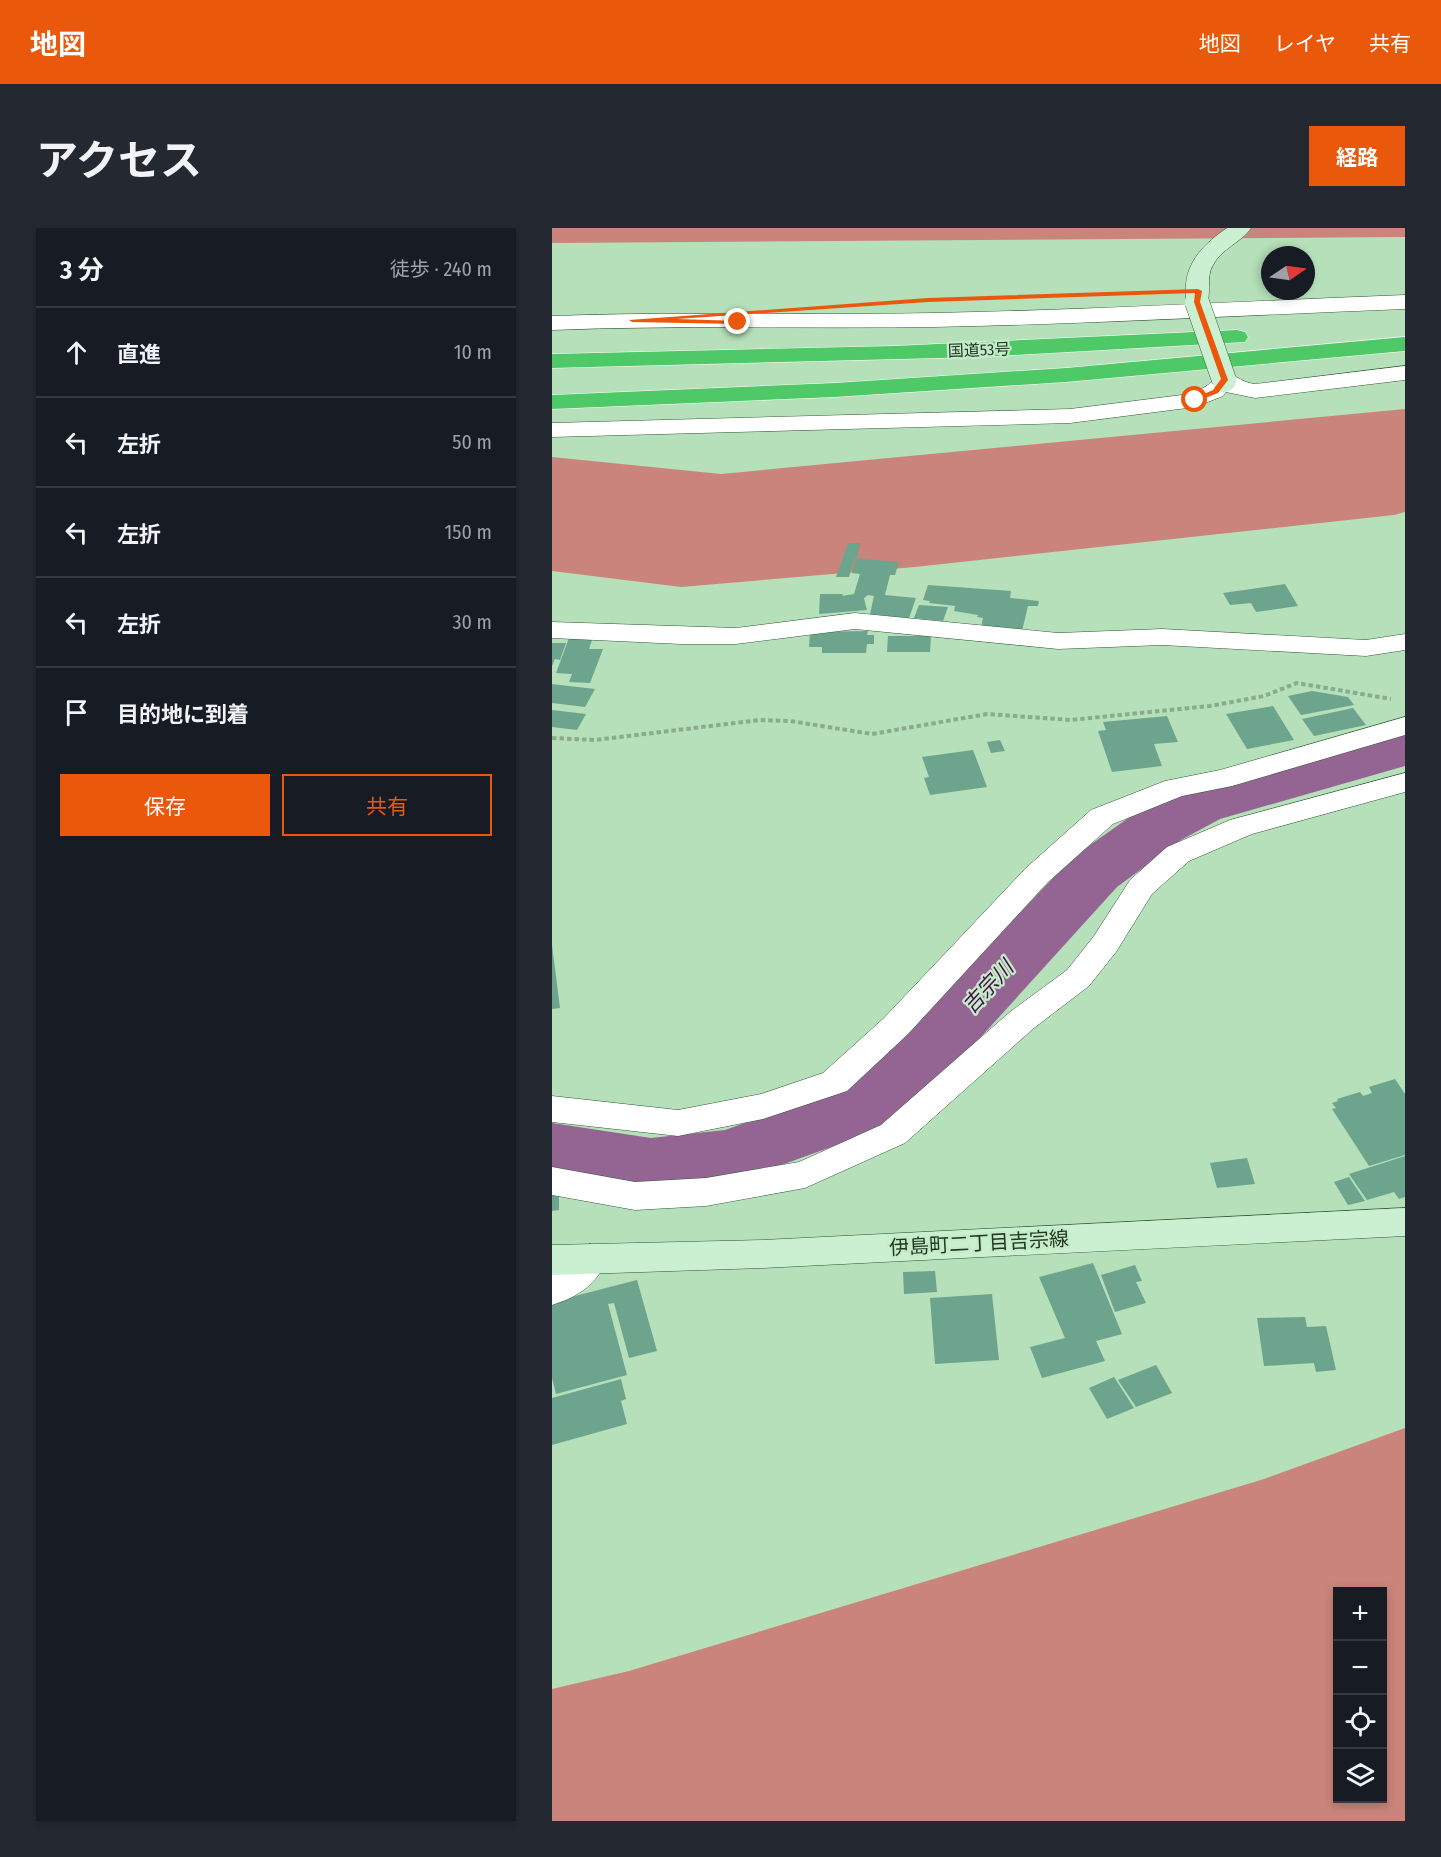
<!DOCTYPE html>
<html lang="ja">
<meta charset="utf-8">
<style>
:root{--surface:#171b24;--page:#242831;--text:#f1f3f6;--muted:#9ea1a6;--line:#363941;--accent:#ea580c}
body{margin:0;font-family:"Fira Sans Condensed","Noto Sans JP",sans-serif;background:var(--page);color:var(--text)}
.controls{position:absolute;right:18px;bottom:18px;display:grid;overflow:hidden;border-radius:0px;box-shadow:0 3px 9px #0003}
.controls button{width:54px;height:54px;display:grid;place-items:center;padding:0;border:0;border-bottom:2px solid var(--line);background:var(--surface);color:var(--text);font:30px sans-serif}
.compass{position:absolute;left:709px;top:18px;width:54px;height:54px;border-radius:50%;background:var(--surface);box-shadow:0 3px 9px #0003;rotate:77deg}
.stop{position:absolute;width:18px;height:18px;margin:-14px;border:4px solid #ea580c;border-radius:50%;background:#fff}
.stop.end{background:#ea580c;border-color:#fff;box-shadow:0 2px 6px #0008}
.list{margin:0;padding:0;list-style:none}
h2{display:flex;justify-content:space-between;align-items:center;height:78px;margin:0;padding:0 24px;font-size:26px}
h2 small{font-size:20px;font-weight:400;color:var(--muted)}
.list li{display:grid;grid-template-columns:39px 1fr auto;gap:18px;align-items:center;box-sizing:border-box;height:90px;padding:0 24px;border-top:2px solid var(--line)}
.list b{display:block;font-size:22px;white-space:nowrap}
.list em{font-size:20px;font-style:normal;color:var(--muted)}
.actions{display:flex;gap:12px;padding:18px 24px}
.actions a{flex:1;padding:14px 0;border:2px solid var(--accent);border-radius:0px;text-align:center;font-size:21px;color:var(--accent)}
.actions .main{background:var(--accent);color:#fff}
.icon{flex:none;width:33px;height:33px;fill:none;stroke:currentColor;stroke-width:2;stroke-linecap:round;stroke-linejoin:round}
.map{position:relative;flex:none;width:853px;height:1593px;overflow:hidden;border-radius:0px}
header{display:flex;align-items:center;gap:36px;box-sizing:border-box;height:84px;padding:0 30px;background:var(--accent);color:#fff}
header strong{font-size:28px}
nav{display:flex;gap:33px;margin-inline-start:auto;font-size:21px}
.intro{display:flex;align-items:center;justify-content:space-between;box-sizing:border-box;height:144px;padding:0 36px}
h1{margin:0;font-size:42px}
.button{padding:15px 27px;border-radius:0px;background:var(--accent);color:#fff;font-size:21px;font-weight:700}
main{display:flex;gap:36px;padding:0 36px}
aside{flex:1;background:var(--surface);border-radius:0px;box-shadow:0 3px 9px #0003}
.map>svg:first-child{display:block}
</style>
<header>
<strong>地図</strong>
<nav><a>地図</a><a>レイヤ</a><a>共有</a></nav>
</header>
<div class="intro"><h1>アクセス</h1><a class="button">経路</a></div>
<main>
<aside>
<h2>3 分<small>徒歩 · 240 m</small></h2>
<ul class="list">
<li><svg class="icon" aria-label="ahead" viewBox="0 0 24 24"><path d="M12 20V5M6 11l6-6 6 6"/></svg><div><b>直進</b></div><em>10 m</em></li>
<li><svg class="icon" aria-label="left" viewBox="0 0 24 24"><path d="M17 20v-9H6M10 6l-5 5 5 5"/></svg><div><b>左折</b></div><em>50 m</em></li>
<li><svg class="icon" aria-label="left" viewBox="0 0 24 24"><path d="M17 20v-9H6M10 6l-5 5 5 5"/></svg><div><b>左折</b></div><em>150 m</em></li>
<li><svg class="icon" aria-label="left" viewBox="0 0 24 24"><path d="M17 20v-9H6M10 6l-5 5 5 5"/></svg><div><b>左折</b></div><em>30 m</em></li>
<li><svg class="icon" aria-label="arrive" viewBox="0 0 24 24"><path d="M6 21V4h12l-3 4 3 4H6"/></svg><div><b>目的地に到着</b></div></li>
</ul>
<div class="actions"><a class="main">保存</a><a>共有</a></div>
</aside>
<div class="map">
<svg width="853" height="1593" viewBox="0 0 853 1593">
<rect width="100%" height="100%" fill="#b5e0b9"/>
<g fill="#cb847b" fill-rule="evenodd">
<path d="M 0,0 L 853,0 L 853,9 L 0,15 Z"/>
<path d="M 853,181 L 853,284 L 842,287 L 363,339 L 129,359 L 0,343 L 0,229 L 169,246 Z"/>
<path d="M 853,1200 L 853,1593 L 0,1593 L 0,1461 L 77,1443 L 712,1251 ZM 786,1364 L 830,1364 L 830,1570 L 786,1570 Z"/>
</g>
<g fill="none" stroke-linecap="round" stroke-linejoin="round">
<path fill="#946593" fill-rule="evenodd" d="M 853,500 L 853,538 L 668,591 L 629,612 L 565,659 L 409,831 L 340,897 L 177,956 L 99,966 L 0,949 L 0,895 L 99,910 L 173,902 L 290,861 L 361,797 L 521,629 L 585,584 L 626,563 Z"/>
</g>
<g fill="#6ca48e">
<path d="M 296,315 L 308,315 L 305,330 L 303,330 L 297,349 L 284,349 Z"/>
<path d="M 304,330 L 347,334 L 343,347 L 338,347 L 333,367 L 364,370 L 357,390 L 318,386 L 322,368 L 316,367 L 312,370 L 315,382 L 267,386 L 268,366 L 291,366 L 290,368 L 302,366 L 308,346 L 300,345 Z"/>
<path d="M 733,356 L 746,378 L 704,384 L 699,375 L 678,377 L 671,365 Z"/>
<path d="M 376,357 L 459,363 L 458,370 L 487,373 L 486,378 L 476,378 L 470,403 L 429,399 L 431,390 L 425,389 L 426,387 L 402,383 L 403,378 L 377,375 L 378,373 L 371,372 Z"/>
<path d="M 367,377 L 396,379 L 391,393 L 362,390 Z"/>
<path d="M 316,403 L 315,407 L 322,407 L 322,416 L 315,416 L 314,425 L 270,425 L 270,419 L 257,419 L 258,404 Z"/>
<path d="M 336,408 L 379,408 L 378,424 L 335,424 Z"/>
<path d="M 17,410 L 40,412 L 37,421 L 51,421 L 38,455 L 17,454 L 20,446 L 4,445 Z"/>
<path d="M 0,415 L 14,415 L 8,432 L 3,431 L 0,438 Z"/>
<path d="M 0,456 L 43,461 L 33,479 L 0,475 Z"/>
<path d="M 760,463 L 796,469 L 802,477 L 749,487 L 736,468 Z"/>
<path d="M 721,478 L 742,512 L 695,521 L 674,486 Z"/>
<path d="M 801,480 L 814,497 L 762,508 L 750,491 Z"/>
<path d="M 0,482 L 34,486 L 25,502 L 0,499 Z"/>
<path d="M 615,488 L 626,514 L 602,516 L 610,538 L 560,544 L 546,503 L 554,502 L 551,494 Z"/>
<path d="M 448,512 L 453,523 L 439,525 L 435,514 Z"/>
<path d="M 421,522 L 435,559 L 378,567 L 372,550 L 377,549 L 370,529 Z"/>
<path d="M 0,717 L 8,780 L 0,781 Z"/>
<path d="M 843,851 L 853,866 L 853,927 L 817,938 L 780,881 L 784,880 L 780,875 L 786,873 L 785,871 L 808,864 L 811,868 L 820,865 L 817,859 Z"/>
<path d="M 853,928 L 853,969 L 847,971 L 842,964 L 815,972 L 797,946 Z"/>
<path d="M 695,930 L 703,956 L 665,960 L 658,935 Z"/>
<path d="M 797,949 L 813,973 L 796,977 L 782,954 Z"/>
<path d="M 7,964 L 7,982 L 0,983 L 0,965 Z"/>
<path d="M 541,1035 L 570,1106 L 544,1113 L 553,1133 L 490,1150 L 478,1119 L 513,1110 L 487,1049 Z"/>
<path d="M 583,1037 L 590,1053 L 584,1054 L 594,1075 L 563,1084 L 549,1047 Z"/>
<path d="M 383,1043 L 385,1064 L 352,1066 L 351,1044 Z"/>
<path d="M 85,1052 L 105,1123 L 77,1130 L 62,1075 L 56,1076 L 75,1147 L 4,1166 L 0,1150 L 0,1074 Z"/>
<path d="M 440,1066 L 447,1132 L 383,1136 L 378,1070 Z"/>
<path d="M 753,1089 L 755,1099 L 774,1098 L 784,1142 L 764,1144 L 762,1135 L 712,1138 L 705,1090 Z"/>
<path d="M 604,1137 L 620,1165 L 584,1179 L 566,1152 Z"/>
<path d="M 562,1149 L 582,1180 L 555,1191 L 537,1160 Z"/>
<path d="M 69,1151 L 74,1171 L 69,1173 L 75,1196 L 0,1217 L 0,1170 Z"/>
</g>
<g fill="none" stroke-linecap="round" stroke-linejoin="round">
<defs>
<g id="street">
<path d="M 853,67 L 853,81 C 696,87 538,96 381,99 C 254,101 127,97 0,102 L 0,88 C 127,83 254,88 381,85 C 538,82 696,73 853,67 Z"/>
<path d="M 853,138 L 853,152 L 703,170 L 674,164 L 671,168 L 643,179 L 518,195 L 0,209 L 0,195 L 518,181 L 638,166 C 643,163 651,161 656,157 C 664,150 668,141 680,147 C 689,151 693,155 703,156 Z"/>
<path d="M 303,385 L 506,405 L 610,401 L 814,412 L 853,406 L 853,422 L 814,428 L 610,417 L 506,421 L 303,401 L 184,416 L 129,416 L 0,410 L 0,394 L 184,400 Z"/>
<path d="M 853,489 L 853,507 L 680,558 L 630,568 L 561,596 L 496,654 L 356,806 L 295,863 L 211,891 L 126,908 L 0,894 L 0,868 L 126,882 L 209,866 L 271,845 L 332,790 L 474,640 L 539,582 L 613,553 L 668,542 Z"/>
<path d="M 853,545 L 853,564 L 700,606 L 637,633 L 600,666 L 564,724 L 537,758 L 482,800 L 353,915 L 253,960 L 154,978 L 83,982 L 0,967 L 0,939 L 83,954 L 154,950 L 247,934 L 329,897 L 458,784 L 515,742 L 542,708 L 578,652 L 615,619 L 678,592 Z"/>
<path d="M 38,1016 L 51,1021 L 56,1031 C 43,1057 28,1068 0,1077 L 0,1045 C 16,1037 21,1022 38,1016 Z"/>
</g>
<g id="secondary">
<path d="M 675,0 L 699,0 C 689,15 670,20 661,37 C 653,50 661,67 653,79 L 645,81 L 637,79 C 633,73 634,67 634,61 C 633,34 654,14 675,0 Z"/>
<path d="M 853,980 L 853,1008 L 211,1040 L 0,1047 L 0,1017 L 211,1012 Z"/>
</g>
<g id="highway">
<path d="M 685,102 L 693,104 L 696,109 L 693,114 L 428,129 L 0,140 L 0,126 L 342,118 Z"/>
<path d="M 853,109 L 853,123 L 514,154 L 283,169 L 0,181 L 0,167 L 283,155 L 514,140 Z"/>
</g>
</defs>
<use href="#street" stroke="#305636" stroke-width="1"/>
<use href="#secondary" stroke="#305636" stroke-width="1"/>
<use href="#highway" stroke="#fff" stroke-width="1"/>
<path stroke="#89ac8c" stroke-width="4" stroke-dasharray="4.5 3" stroke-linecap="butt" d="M 0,510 L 43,512 L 208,492 L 238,493 L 320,506 L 435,486 L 519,492 L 658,478 L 712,468 L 745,455 L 839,471"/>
<use href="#street" fill="#fff" fill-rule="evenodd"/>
<use href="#secondary" fill="#caefd1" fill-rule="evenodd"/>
<use href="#highway" fill="#4fc967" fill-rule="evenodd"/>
<defs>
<path id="secondary-bridge" d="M 645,74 L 672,152"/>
</defs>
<use href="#secondary-bridge" stroke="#305636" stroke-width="25" stroke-linecap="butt"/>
<use href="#secondary-bridge" stroke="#caefd1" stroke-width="24"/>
</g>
<path fill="#ea580c" d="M 646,61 L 650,63 L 648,74 L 676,152 L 666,165 L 643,174 L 641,171 L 661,162 L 669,151 L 642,74 L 643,65 L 376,74 L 125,91 L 188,93 L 186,96 L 80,94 L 77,92 L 376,70 Z"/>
<g text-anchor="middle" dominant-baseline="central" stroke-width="4.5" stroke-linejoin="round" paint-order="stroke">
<g font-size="16" fill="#253526" stroke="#c2edc6">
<text transform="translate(427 122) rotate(-2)">国道53号</text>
</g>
<g font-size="20" fill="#253526" stroke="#c2edc6">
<text transform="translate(427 1015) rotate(-3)">伊島町二丁目吉宗線</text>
</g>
<g font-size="21" font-style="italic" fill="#4b0d4b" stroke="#c2edc6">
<text transform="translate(436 759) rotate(-47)">吉宗川</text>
</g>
</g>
</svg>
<div class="controls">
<button>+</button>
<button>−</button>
<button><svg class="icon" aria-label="locate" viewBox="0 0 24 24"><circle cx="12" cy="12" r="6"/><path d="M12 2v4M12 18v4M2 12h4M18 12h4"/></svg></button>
<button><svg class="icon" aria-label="layers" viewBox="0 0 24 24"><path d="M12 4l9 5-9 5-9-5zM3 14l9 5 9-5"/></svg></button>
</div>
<svg class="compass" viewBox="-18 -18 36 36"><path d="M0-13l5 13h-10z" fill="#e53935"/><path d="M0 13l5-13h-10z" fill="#9ea1a6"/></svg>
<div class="stop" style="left:643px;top:172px"></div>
<div class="stop end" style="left:186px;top:94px"></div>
</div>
</main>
